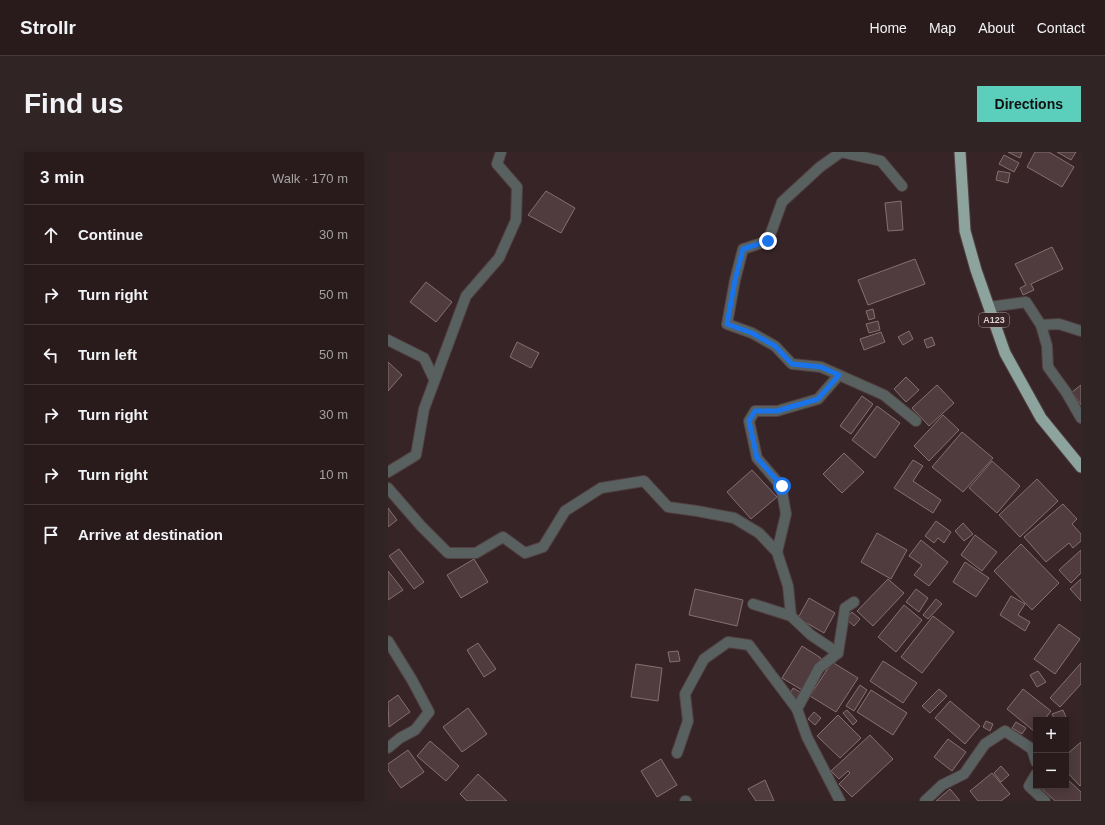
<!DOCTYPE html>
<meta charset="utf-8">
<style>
:root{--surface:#291b1c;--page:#312425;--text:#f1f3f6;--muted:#a5a1a3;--line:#45393b;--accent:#5bcebc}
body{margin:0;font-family:Helvetica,sans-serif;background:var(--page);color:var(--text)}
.controls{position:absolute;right:12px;bottom:12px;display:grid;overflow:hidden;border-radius:0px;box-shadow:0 2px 10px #0003}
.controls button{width:36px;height:36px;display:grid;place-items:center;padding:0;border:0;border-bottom:1px solid var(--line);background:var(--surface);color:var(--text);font:20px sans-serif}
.stop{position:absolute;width:12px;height:12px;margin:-9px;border:3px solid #1a73e8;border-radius:50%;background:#fff}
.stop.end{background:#1a73e8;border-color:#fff;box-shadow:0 1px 4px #0008}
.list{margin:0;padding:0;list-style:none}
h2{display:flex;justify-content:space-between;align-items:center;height:52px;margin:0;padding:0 16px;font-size:17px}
h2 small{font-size:13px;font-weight:400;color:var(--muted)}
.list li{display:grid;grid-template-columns:26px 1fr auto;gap:12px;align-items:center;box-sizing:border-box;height:60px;padding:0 16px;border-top:1px solid var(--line)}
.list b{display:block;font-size:15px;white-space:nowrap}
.list em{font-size:13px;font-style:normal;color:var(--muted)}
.icon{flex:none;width:22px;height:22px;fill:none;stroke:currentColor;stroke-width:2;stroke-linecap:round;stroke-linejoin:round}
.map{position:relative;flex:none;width:693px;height:649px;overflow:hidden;border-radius:0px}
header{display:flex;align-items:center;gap:24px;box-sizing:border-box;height:56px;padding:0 20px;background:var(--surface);border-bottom:1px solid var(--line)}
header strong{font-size:19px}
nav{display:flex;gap:22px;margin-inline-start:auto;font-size:14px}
.intro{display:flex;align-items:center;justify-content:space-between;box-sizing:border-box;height:96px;padding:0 24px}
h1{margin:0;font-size:28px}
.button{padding:10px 18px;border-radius:0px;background:var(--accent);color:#111;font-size:14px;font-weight:700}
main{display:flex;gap:24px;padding:0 24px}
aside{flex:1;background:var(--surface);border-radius:0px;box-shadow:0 2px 10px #0003}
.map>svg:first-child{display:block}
</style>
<header>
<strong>Strollr</strong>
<nav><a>Home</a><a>Map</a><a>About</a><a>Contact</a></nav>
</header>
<div class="intro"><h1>Find us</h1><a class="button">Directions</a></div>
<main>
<aside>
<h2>3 min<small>Walk · 170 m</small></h2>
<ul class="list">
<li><svg class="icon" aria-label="ahead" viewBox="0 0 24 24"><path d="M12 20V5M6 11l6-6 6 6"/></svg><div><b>Continue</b></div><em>30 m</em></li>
<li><svg class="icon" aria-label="right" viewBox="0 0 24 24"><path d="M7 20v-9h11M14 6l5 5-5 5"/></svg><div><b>Turn right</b></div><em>50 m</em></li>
<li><svg class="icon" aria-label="left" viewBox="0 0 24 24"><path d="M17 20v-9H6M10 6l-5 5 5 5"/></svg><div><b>Turn left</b></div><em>50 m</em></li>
<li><svg class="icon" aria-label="right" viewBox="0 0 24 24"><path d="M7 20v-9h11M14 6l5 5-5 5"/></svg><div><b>Turn right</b></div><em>30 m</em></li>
<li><svg class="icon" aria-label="right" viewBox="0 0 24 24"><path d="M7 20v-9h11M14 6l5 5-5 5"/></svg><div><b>Turn right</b></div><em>10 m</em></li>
<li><svg class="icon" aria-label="arrive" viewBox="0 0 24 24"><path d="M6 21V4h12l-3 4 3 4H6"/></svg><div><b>Arrive at destination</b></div></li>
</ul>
</aside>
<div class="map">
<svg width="693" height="649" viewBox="0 0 693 649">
<rect width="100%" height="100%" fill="#372426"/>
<g fill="#503c3e" stroke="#856f71">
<path d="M 620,0 L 634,0 L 632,6 Z"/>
<path d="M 647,0 L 661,0 L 686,15 L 674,35 L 639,15 Z"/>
<path d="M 669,0 L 688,0 L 683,8 Z"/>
<path d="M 616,3 L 631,11 L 626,20 L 611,12 Z"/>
<path d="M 610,19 L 622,21 L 620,31 L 608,28 Z"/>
<path d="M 158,39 L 187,56 L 173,81 L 140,63 Z"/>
<path d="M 513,49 L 515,78 L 500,79 L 497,51 Z"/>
<path d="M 664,95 L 675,117 L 643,132 L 646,138 L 635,143 L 632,136 L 638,133 L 627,112 Z"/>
<path d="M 527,107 L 537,132 L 480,153 L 470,128 Z"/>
<path d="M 38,130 L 64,150 L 48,170 L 22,150 Z"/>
<path d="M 485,157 L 487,166 L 481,168 L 478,159 Z"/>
<path d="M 490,169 L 492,178 L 481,181 L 478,172 Z"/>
<path d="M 521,179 L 525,187 L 515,193 L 510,185 Z"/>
<path d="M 493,180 L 497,190 L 476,198 L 472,187 Z"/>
<path d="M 544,185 L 547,193 L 539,196 L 536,188 Z"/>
<path d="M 129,190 L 151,201 L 143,216 L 122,205 Z"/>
<path d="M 0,210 L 14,223 L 0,239 Z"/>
<path d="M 518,225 L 531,238 L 518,250 L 506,237 Z"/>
<path d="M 549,233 L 566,251 L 541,274 L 524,256 Z"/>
<path d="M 693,233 L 693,253 L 684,240 Z"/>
<path d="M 474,244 L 485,252 L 463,282 L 452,274 Z"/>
<path d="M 489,254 L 512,271 L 487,306 L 464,288 Z"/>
<path d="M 555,263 L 571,278 L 541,309 L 526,294 Z"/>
<path d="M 574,280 L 605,306 L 575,340 L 544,315 Z"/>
<path d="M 456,301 L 476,320 L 454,341 L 435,322 Z"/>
<path d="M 525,308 L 535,314 L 525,329 L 553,348 L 545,361 L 506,336 Z"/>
<path d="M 604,309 L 632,334 L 609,361 L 581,336 Z"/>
<path d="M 364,318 L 389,345 L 363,367 L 339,340 Z"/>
<path d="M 649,327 L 670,349 L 632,385 L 611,363 Z"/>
<path d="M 675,352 L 689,367 L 684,372 L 693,382 L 693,389 L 685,396 L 681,391 L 658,410 L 636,385 Z"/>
<path d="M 0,356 L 9,368 L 0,375 Z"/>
<path d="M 548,369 L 563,380 L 556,391 L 550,386 L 546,391 L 537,384 Z"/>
<path d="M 575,371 L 585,382 L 576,389 L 567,379 Z"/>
<path d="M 489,381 L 519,398 L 503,427 L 473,410 Z"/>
<path d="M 587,383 L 609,400 L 594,419 L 573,403 Z"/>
<path d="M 533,388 L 560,410 L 541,434 L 526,423 L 534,413 L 521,404 Z"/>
<path d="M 633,392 L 671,431 L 644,458 L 606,419 Z"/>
<path d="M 11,397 L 36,430 L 26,437 L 1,404 Z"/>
<path d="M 693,398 L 693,421 L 683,431 L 671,418 Z"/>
<path d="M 86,407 L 100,430 L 73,446 L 59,423 Z"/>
<path d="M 577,410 L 601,426 L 588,445 L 565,430 Z"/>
<path d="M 0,419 L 15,438 L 0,448 Z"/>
<path d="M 500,427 L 516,441 L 485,474 L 469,459 Z"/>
<path d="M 693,427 L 693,449 L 682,437 Z"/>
<path d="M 307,437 L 355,448 L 349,474 L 301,463 Z"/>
<path d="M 528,437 L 540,446 L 531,460 L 518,450 Z"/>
<path d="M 623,444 L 637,452 L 630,463 L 642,470 L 637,479 L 612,463 Z"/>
<path d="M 421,446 L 447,461 L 436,481 L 410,466 Z"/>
<path d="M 548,447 L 554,452 L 540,467 L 535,463 Z"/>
<path d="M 516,453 L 534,468 L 508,500 L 490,485 Z"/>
<path d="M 464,460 L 472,467 L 466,474 L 458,467 Z"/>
<path d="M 545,464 L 566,480 L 534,521 L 513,505 Z"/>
<path d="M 671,472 L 692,487 L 667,522 L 646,507 Z"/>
<path d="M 90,491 L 108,517 L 96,525 L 79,498 Z"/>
<path d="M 414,494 L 433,506 L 414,538 L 394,526 Z"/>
<path d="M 290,499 L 292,509 L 282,510 L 280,500 Z"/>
<path d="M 495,509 L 529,531 L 515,551 L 482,529 Z"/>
<path d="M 444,510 L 470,526 L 448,560 L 422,544 Z"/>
<path d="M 693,511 L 693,532 L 672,555 L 662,546 Z"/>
<path d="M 248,512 L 274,516 L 270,549 L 243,545 Z"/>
<path d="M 650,519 L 658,530 L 649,535 L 642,523 Z"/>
<path d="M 472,533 L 479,538 L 466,559 L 458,554 Z"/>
<path d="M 405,536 L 412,540 L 408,548 L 401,544 Z"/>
<path d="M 551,537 L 559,544 L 542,561 L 534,554 Z"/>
<path d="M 635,537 L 663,559 L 656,568 L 648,568 L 648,578 L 647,580 L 619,557 Z"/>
<path d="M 483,538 L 519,561 L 505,583 L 469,560 Z"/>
<path d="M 10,543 L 22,560 L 1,575 L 0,550 Z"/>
<path d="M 562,549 L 592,574 L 577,592 L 547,566 Z"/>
<path d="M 80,556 L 99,582 L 74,600 L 55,575 Z"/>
<path d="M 459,558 L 469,569 L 465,573 L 455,561 Z"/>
<path d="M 675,558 L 680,570 L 678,571 L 678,568 L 667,568 L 664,562 Z"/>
<path d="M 426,560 L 433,566 L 427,573 L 420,567 Z"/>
<path d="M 450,563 L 473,586 L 452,606 L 429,584 Z"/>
<path d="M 598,569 L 605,572 L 602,579 L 595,575 Z"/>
<path d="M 628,570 L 638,576 L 634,582 L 624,576 Z"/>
<path d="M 482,583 L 505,607 L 464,645 L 451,632 L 462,621 L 460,619 L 451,627 L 443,619 Z"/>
<path d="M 560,587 L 578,600 L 564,619 L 546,605 Z"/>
<path d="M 42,589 L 71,614 L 58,629 L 29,604 Z"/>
<path d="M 693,590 L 693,633 L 692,634 L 678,619 L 678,603 Z"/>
<path d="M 20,598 L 36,620 L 13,636 L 0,618 L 0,612 Z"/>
<path d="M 273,607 L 289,633 L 269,645 L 253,619 Z"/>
<path d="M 613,614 L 621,623 L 613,630 L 606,621 Z"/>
<path d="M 604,621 L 622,642 L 613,649 L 590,649 L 582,639 Z"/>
<path d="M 90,622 L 119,649 L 79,649 L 72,642 Z"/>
<path d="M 678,626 L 693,640 L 693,649 L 667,649 L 651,634 L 678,634 Z"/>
<path d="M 377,628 L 386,649 L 368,649 L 360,637 Z"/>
<path d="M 562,637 L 572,649 L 548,649 Z"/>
</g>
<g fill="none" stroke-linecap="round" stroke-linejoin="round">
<defs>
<g id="minor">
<path d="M 601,155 L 638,150 L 653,173 L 659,194 L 660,215 L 678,240 L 693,266"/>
<path d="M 653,173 L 671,172 L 693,179"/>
<path d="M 0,188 L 36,206 L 46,227"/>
<path d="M 451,223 L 433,215 L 404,212 L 387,194 L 364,181 L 339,172 L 347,128 L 355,97 L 380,89 L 394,50 L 432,15 L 453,0 L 493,9 L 514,34"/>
<path d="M 0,320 L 28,303 L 36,257 L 78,144 L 111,106 L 128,68 L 129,35 L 109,12 L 113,0"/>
<path d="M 0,336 L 33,374 L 60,401 L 88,401 L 115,385 L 137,401 L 155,395 L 177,359 L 213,336 L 256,329 L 280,355 L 309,359 L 346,366 L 371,381 L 389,400 L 400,434 L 403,464"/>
<path d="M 389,400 L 398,362 L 393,334 L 369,306 L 361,269 L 367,259 L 389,259 L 430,247 L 451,223 L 496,243 L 528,269"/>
<path d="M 365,452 L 403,464 L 423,483 L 450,501"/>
<path d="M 0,489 L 24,528 L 41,560 L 27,578 L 12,586 L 0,596"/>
<path d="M 409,557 L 431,516 L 450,501 L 457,456 L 466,450"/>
<path d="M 289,601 L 300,569 L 297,542 L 316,507 L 340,490 L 361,493 L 409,557 L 419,585 L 452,649"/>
<path d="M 648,622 L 641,634 L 657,649"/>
<path d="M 297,649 L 298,649"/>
<path d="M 537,649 L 554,633 L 576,622 L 597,592 L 617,579 L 644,597 L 648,610"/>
</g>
<path id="trunk" d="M 572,0 L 577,79 L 588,118 L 617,201 L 653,266 L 693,315"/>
</defs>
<use href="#minor" stroke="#524042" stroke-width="12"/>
<use href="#trunk" stroke="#524042" stroke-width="13"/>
<use href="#minor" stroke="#58615f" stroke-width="10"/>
<use href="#trunk" stroke="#8ca39e" stroke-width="11"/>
</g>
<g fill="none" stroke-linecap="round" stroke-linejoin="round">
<path stroke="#1a73e8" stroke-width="5" d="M 380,89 L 355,97 L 347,128 L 339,172 L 364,181 L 387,194 L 404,212 L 433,215 L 451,223 L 430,247 L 389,259 L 367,259 L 361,269 L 369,306 L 394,334"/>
</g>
<g text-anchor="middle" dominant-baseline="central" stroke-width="3.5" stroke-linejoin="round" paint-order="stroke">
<rect fill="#372426" stroke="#ac9d9e" stroke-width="1" x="591" y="161" width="30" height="14" rx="3"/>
<g font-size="9" font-weight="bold" fill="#ded1d2">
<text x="606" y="168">A123</text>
</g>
</g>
</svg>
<div class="controls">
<button>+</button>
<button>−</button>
</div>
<div class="stop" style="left:394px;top:334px"></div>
<div class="stop end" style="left:380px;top:89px"></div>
</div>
</main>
